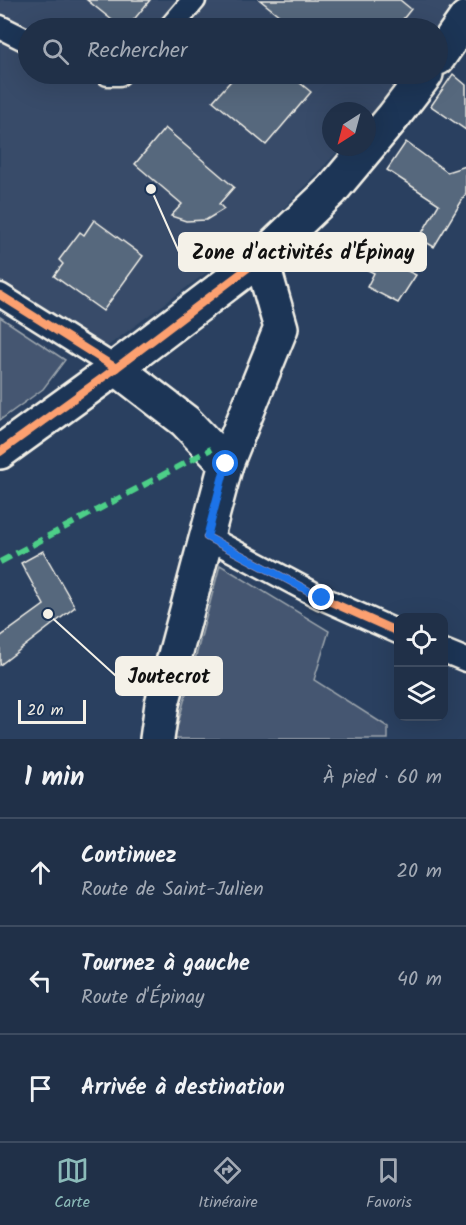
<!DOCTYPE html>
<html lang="fr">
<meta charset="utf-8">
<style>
:root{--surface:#203048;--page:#2d3c52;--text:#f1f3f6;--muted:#a2a9b4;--line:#3d4b60;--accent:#8bbbb9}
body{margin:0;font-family:Kalam,sans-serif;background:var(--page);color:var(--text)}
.controls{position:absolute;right:18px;bottom:18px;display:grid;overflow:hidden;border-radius:12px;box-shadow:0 6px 24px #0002}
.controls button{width:54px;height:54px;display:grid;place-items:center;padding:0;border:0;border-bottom:2px solid var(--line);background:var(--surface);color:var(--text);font:30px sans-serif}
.compass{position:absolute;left:322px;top:102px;width:54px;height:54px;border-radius:50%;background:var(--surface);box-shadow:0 6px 24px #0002;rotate:216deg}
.scale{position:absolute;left:18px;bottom:15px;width:68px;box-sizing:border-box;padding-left:6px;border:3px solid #f4f1e8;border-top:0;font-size:16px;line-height:21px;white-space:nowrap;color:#f4f1e8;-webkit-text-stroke:4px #1d3557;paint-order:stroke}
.stop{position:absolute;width:18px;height:18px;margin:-14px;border:4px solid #1a73e8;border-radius:50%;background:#fff}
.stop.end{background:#1a73e8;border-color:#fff;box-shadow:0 2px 6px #0008}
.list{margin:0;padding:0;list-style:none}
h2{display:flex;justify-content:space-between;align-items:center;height:78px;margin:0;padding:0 24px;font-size:26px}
h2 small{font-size:20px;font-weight:400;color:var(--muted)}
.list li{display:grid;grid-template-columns:39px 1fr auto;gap:18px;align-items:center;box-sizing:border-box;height:108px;padding:0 24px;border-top:2px solid var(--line)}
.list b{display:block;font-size:22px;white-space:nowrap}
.list p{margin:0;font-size:20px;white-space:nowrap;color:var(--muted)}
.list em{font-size:20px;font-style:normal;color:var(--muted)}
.icon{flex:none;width:33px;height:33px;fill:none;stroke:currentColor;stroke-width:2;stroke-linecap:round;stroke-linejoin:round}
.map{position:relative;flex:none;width:466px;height:739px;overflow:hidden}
.search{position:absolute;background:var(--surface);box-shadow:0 6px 24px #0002;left:18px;right:18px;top:18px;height:66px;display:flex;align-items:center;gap:15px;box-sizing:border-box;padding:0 21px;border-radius:33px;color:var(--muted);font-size:22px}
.sheet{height:402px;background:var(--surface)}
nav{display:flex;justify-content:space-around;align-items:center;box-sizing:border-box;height:84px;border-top:2px solid var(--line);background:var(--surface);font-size:16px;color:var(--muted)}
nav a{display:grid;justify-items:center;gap:3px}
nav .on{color:var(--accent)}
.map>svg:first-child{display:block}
</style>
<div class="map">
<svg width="466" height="739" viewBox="0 0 466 739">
<rect width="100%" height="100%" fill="#2a4060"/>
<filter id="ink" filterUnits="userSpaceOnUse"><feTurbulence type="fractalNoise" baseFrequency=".0167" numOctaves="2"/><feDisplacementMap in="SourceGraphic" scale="12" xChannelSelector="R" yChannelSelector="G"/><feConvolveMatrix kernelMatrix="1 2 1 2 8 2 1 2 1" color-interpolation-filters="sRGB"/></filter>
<g filter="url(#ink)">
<path fill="#374c69" d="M 0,0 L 466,0 L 466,3 L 438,39 L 438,28 L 28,28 L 28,74 L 410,74 L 367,121 L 367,111 L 331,111 L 331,147 L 342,147 L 261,232 L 105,348 L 0,283 Z"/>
<g fill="#445771" stroke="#9ca4ac" stroke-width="1.5">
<path d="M 0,317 L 65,360 L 43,389 L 0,420 Z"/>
<path d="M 220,565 L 329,631 L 314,680 L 388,727 L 388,739 L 174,739 Z"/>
</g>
<g fill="#56677d" stroke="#f4f1e8" stroke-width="1.5">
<path d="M 87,0 L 150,0 L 127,28 L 122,28 Z"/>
<path d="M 260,0 L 400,0 L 411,9 L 396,28 L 295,28 Z"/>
<path d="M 237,74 L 289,74 L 311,92 L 266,145 L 213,101 Z"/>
<path d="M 453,74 L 466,85 L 466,130 L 431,106 Z"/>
<path d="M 165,128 L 234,187 L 219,204 L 224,209 L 206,220 L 186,221 L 171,216 L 182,204 L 135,164 Z"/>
<path d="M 406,142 L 447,172 L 466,166 L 466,194 L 434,247 L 419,238 L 439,204 L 387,170 Z"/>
<path d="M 94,220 L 143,256 L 103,311 L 54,276 L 63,264 L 59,260 L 80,232 L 84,235 Z"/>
<path d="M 339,238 L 416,275 L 398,303 L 367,287 L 374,273 L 332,252 Z"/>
<path d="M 43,551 L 75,607 L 0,665 L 0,637 L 44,605 L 21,563 Z"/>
</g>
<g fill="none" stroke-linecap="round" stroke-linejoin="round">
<defs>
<g id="street">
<path d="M 0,27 L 28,41"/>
<path d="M 170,28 L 194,0"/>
<path d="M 108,74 L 119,74"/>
<path d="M 0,295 L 116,368"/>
<path d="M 207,537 L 322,598 L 398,632"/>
<path d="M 444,651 L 466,660"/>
</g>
<g id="secondary">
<path d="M 438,58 L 466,18"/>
<path d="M 116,368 L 185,421 L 226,464"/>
<path d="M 0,452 L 116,368 L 261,258 L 332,190 L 394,116 L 426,74"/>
<path d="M 157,739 L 162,704 L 226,464 L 281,328 L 261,258"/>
</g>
</defs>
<use href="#street" stroke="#f4f1e8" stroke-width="27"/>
<use href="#secondary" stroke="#f4f1e8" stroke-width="38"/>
<use href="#street" stroke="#1d3557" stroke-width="22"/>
<use href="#secondary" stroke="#1d3557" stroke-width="33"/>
<path stroke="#4dcf88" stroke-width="6" stroke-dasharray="12 6" stroke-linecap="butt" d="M 0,562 L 211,449"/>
<defs>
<g id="cycleway">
<path d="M 0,295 L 116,368"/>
<path d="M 0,452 L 116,368 L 261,258"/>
<path d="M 207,537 L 322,598 L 398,632"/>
</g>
</defs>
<use href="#cycleway" stroke="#1d3557" stroke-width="11"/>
<use href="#cycleway" stroke="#fca06f" stroke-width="8"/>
</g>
</g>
<g fill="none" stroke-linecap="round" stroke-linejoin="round" filter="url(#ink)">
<path stroke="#1a73e8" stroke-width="8" d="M 226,464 L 207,537 L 322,598"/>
</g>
<path fill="none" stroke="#f4f1e8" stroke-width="2" d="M151 189L179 252M48 614L116 676"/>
<g fill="#f4f1e8" stroke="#1d3557" stroke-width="2">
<circle cx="151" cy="189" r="6"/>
<circle cx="48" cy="614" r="6"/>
</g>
<g fill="#f4f1e8" stroke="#f4f1e8" stroke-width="2">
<rect x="179" y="233" width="247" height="38" rx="6"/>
<rect x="116" y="657" width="106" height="38" rx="6"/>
</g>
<g font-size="20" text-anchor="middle" font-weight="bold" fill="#111">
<text x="303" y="259">Zone d'activités d'Épinay</text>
<text x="169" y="683">Joutecrot</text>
</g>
</svg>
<div class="controls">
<button><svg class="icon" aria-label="locate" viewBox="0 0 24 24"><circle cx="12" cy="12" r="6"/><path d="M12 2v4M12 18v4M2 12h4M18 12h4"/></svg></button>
<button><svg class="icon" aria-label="layers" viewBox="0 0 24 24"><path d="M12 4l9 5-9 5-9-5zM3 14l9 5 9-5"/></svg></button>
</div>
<svg class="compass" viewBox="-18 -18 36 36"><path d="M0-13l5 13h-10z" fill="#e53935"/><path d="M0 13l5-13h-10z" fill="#a2a9b4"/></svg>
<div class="scale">20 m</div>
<div class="stop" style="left:226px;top:464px"></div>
<div class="stop end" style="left:322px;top:598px"></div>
<div class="search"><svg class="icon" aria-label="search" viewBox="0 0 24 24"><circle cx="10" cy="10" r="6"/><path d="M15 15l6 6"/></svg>Rechercher</div>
</div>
<section class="sheet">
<h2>1 min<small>À pied · 60 m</small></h2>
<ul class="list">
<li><svg class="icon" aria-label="ahead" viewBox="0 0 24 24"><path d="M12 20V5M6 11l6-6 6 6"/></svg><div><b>Continuez</b><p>Route de Saint-Julien</p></div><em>20 m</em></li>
<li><svg class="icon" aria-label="left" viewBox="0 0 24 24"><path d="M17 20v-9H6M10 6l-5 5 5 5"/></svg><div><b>Tournez à gauche</b><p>Route d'Épinay</p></div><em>40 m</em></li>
<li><svg class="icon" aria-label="arrive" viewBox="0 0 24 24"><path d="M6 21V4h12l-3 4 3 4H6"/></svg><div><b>Arrivée à destination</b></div></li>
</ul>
</section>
<nav>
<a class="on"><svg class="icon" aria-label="map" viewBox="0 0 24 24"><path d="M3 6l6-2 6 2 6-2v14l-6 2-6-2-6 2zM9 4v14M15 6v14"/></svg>Carte</a>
<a><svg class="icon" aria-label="directions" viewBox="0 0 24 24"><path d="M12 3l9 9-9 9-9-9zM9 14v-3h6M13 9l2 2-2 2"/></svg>Itinéraire</a>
<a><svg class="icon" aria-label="saved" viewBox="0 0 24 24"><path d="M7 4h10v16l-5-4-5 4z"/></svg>Favoris</a>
</nav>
